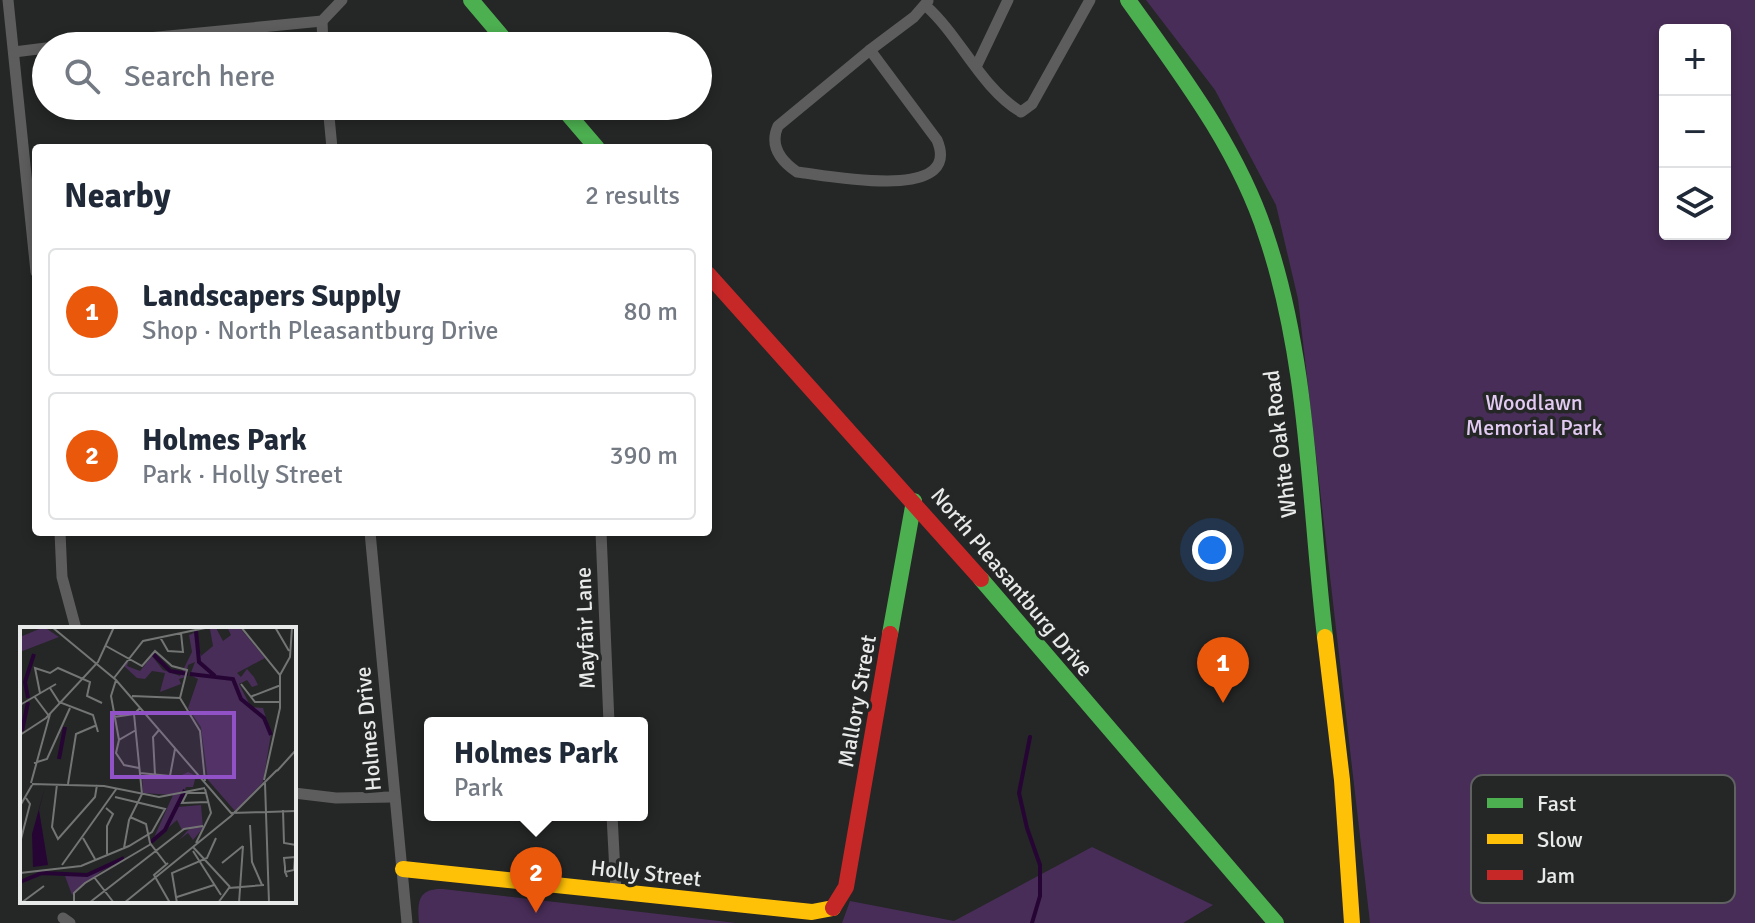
<!DOCTYPE html>
<meta charset="utf-8">
<style>
:root{--surface:#fff;--page:#f2f2f3;--text:#1f2937;--muted:#747a83;--line:#e0e1e3;--accent:#ea580c}
body{margin:0;font-family:Signika,sans-serif;background:var(--page);color:var(--text)}
.controls{position:absolute;right:24px;top:24px;display:grid;overflow:hidden;border-radius:8px;box-shadow:0 4px 12px #0003}
.controls button{width:72px;height:72px;display:grid;place-items:center;padding:0;border:0;border-bottom:2px solid var(--line);background:var(--surface);color:var(--text);font:40px sans-serif}
.you{position:absolute;left:1212px;top:550px;width:28px;height:28px;margin:-20px;border:6px solid #fff;border-radius:50%;background:#1a73e8;box-shadow:0 0 0 12px #1a73e833}
.badge{display:grid;place-items:center;width:52px;height:52px;border-radius:50%;background:var(--accent);color:#fff;font-size:26px;font-weight:700}
.pin{position:absolute;translate:-50% -66px;filter:drop-shadow(0 2px 4px #0008)}
.pin::after{content:'';position:absolute;top:42px;width:28px;height:24px;background:inherit;clip-path:polygon(0 0,100% 0,50% 100%)}
.popup{position:absolute;left:424px;top:717px;width:224px;height:104px;box-sizing:border-box;display:grid;place-content:center;border-radius:8px;background:var(--surface);filter:drop-shadow(0 2px 6px #0005);font-size:26px;white-space:nowrap;color:var(--muted)}
.popup b{font-size:30px;color:var(--text)}
.popup::after{content:'';position:absolute;left:50%;top:100%;margin-left:-16px;border:16px solid transparent;border-top-color:var(--surface)}
.list{margin:0;padding:0;list-style:none}
h2{display:flex;justify-content:space-between;align-items:center;height:104px;margin:0;padding:0 32px;font-size:34px}
h2 small{font-size:26px;font-weight:400;color:var(--muted)}
.list li{display:grid;grid-template-columns:52px 1fr auto;gap:24px;align-items:center;box-sizing:border-box;height:128px;margin:0 16px 16px;padding:0 16px;border:2px solid var(--line);border-radius:8px}
.list b{display:block;font-size:30px;white-space:nowrap}
.list p{margin:0;font-size:26px;white-space:nowrap;color:var(--muted)}
.list em{font-size:26px;font-style:normal;color:var(--muted)}
.icon{flex:none;width:44px;height:44px;fill:none;stroke:currentColor;stroke-width:2;stroke-linecap:round;stroke-linejoin:round}
.map{position:relative;flex:none;width:1755px;height:923px;overflow:hidden}
.search{position:absolute;background:var(--surface);box-shadow:0 4px 12px #0003;left:32px;top:32px;width:680px;height:88px;display:flex;align-items:center;gap:20px;box-sizing:border-box;padding:0 28px;border-radius:44px;color:var(--muted);font-size:30px}
.panel{position:absolute;background:var(--surface);box-shadow:0 4px 12px #0003;left:32px;top:144px;width:680px;height:392px;border-radius:8px}
.map>svg:first-child{display:block}
</style>
<div class="map">
<svg width="1755" height="923" viewBox="0 0 1755 923">
<rect width="100%" height="100%" fill="#252626"/>
<g fill="#482d58" fill-rule="evenodd">
<path d="M 1146,0 L 1755,0 L 1755,923 L 1370,923 L 1298,299 L 1276,205 L 1215,90 ZM 1665,30 L 1725,30 L 1725,234 L 1665,234 Z"/>
<path d="M 1092,847 L 1213,905 L 1183,923 L 842,923 L 850,901 L 954,921 Z"/>
<path d="M 443,889 L 736,923 L 419,923 C 417,902 418,888 443,889 Z"/>
</g>
<g fill="none" stroke-linecap="round" stroke-linejoin="round">
<path stroke="#260535" stroke-width="4" d="M 1030,737 L 1019,793 L 1027,828 L 1040,865 L 1040,896 L 1032,923"/>
<g stroke="#5d5d5d" stroke-width="11">
<path d="M 8,0 L 36,272"/>
<path d="M 926,6 C 960,36 981,88 1021,112 L 1032,104 L 1090,0"/>
<path d="M 322,21 L 323,46"/>
<path d="M 65,46 L 322,21 L 342,0"/>
<path d="M 870,50 L 937,140 C 964,204 825,175 797,172 C 781,161 769,146 778,126 Z"/>
<path d="M 870,50 L 914,17 L 928,1"/>
<path d="M 14,52 L 46,48"/>
<path d="M 977,65 L 1008,0"/>
<path d="M 328,106 L 332,148"/>
<path d="M 60,532 L 62,577 L 76,629"/>
<path d="M 370,532 L 407,923"/>
<path d="M 601,532 L 609,723"/>
<path d="M 294,793 L 336,798 L 394,797"/>
<path d="M 612,815 L 616,892"/>
<path d="M 63,918 L 70,923"/>
</g>
<g stroke="#4caf50" stroke-width="16">
<path d="M 471,0 L 510,46"/>
<path d="M 1128,0 C 1180,73 1238,148 1266,235 C 1309,362 1309,504 1325,637"/>
<path d="M 561,106 L 597,148"/>
<path d="M 981,579 L 1276,923"/>
<path d="M 890,634 L 914,501"/>
</g>
<g stroke="#ffc107" stroke-width="16">
<path d="M 1325,637 L 1342,780 L 1352,923"/>
<path d="M 403,869 L 812,912 L 833,908"/>
</g>
<g stroke="#c62828" stroke-width="16">
<path d="M 708,274 L 981,579"/>
<path d="M 833,908 L 846,887 L 890,634"/>
</g>
</g>
<g text-anchor="middle" dominant-baseline="central" stroke-width="7" stroke-linejoin="round" paint-order="stroke">
<g font-size="22" fill="#e3caf3" stroke="#242726">
<text x="1534" y="402">Woodlawn<tspan x="1534" dy="25">Memorial Park</tspan></text>
</g>
<g font-size="22" fill="#e8eaea" stroke="#242726">
<text transform="translate(1280 444) rotate(-97)">White Oak Road</text>
<text transform="translate(1012 582) rotate(50)">North Pleasantburg Drive</text>
<text transform="translate(585 628) rotate(-92)">Mayfair Lane</text>
<text transform="translate(857 701) rotate(-80)">Mallory Street</text>
<text transform="translate(368 729) rotate(-95)">Holmes Drive</text>
<text transform="translate(646 873) rotate(6)">Holly Street</text>
</g>
</g>
<g transform="translate(20 627)">
<rect width="276" height="276" fill="#252626"/>
<path d="M 24,0 L 39,10 L 0,25 L 0,10 ZM 207,0 L 219,0 L 245,31 L 217,46 L 221,50 L 227,42 L 234,50 L 238,58 L 232,60 L 227,53 L 219,57 L 231,80 L 243,81 L 251,107 L 243,155 L 215,184 L 188,153 L 181,100 L 168,81 L 178,52 L 170,48 L 175,35 L 168,38 L 166,50 L 159,52 L 161,57 L 140,65 L 145,46 L 132,44 L 125,52 L 117,51 L 104,39 L 109,34 L 107,39 L 120,44 L 132,29 L 143,43 L 160,49 L 172,25 L 169,8 L 174,6 L 181,29 L 193,19 L 190,2 L 196,1 L 203,14 L 211,8 ZM 168,145 L 176,149 L 173,160 L 166,160 L 158,180 L 181,178 L 183,201 L 173,213 L 168,206 L 159,213 L 170,201 L 162,203 L 157,193 L 132,215 L 153,168 L 123,166 L 122,148 L 158,150 ZM 107,230 L 80,245 L 52,268 L 45,249 L 66,248 Z" fill="#482d58"/>
<path d="M 25,160 L 19,183 L 28,238 L 13,240 L 12,207 Z" fill="#260535"/>
<path fill="none" stroke="#260535" stroke-width="4" d="M 176,4 L 179,35 L 195,49M 133,27 L 150,44 L 168,47M 170,47 L 213,52 L 221,72 L 244,91 L 251,108M 8,71 L 5,55 L 14,27M 2,104 L 8,75M 39,132 L 45,100M 131,215 L 145,203 L 165,163M 0,255 L 22,246 L 67,248 L 104,231"/>
<path fill="none" stroke="#737474" stroke-width="2" d="M 32,0 L 96,53 L 211,186 L 245,185M 221,0 L 260,48 L 260,81 L 244,153M 255,0 L 269,24M 140,10 L 148,24 L 163,25 L 161,6M 86,19 L 122,39 L 135,24 L 152,39 L 167,43 L 160,71M 260,48 L 270,30 L 272,0M 94,51 L 123,14 L 190,0M 96,53 L 91,69 L 99,113M 221,57 L 235,75 L 260,75M 30,61 L 39,75 L 73,88 L 78,105M 20,66 L 15,41 L 30,46 L 38,41 L 70,55 L 67,69 L 82,76M 14,69 L 29,89M 112,69 L 160,71 L 180,104 L 185,154M 230,70 L 261,58M 0,78 L 36,57M 94,90 L 114,87 L 120,81M 116,103 L 99,113 L 96,126 L 104,138 L 119,141M 0,108 L 26,91 L 78,35 L 94,0M 14,136 L 27,132 L 50,81M 257,144 L 276,123M 120,146 L 150,149 L 155,122M 135,148 L 133,110 L 139,103M 11,156 L 30,87M 245,156 L 249,276M 12,157 L 84,159 L 139,170 L 185,161M 37,157 L 32,200 L 38,212 L 75,170 L 77,158M 48,157 L 56,107 L 77,98M 186,166 L 167,166 L 162,176 L 188,175M 0,179 L 12,158M 86,181 L 93,187 L 87,199 L 87,227M 263,183 L 264,216 L 276,218M 247,185 L 276,184M 110,190 L 126,197 L 130,216 L 146,237M 230,198 L 232,235 L 242,258M 63,211 L 75,232M 0,216 L 10,177 L 6,171M 176,216 L 191,186 L 185,162M 173,220 L 210,260M 104,221 L 109,193 L 122,167 L 114,87M 173,224 L 201,268M 148,236 L 134,248 L 150,276M 202,236 L 223,219M 42,238 L 97,161M 265,245 L 274,243 L 275,230 L 264,231 L 265,240 L 265,245 L 266,247 L 267,250M 0,246 L 61,239 L 109,219 L 132,205 L 145,182 L 95,170M 74,250 L 94,276M 157,270 L 194,258M 1,276 L 24,259M 54,276 L 54,266 L 65,256 L 131,217M 69,276 L 164,202 L 183,199M 104,276 L 211,189 L 257,143M 157,276 L 152,246 L 187,231 L 196,211M 198,276 L 209,261 L 244,258M 219,276 L 223,219"/>
<path fill="#9152c8" fill-opacity="0.15" stroke="#9152c8" stroke-width="4" d="M 92,86 L 214,86 L 214,150 L 92,150 Z"/>
<rect width="276" height="276" fill="none" stroke="#e8eaea" stroke-width="4"/>
</g>
<rect x="1471" y="775" width="264" height="128" rx="12" fill="#242726" stroke="#5f6261" stroke-width="2"/>
<rect x="1487" y="798" width="36" height="10" fill="#4caf50"/>
<rect x="1487" y="834" width="36" height="10" fill="#ffc107"/>
<rect x="1487" y="870" width="36" height="10" fill="#c62828"/>
<g font-size="22" fill="#e8eaea">
<text x="1537" y="811">Fast</text>
<text x="1537" y="847">Slow</text>
<text x="1537" y="883">Jam</text>
</g>
</svg>
<div class="controls">
<button>+</button>
<button>−</button>
<button><svg class="icon" aria-label="layers" viewBox="0 0 24 24"><path d="M12 4l9 5-9 5-9-5zM3 14l9 5 9-5"/></svg></button>
</div>
<div class="you"></div>
<div class="pin badge" style="left:1223px;top:703px">1</div>
<div class="pin badge" style="left:536px;top:913px">2</div>
<div class="popup"><b>Holmes Park</b>Park</div>
<div class="search"><svg class="icon" aria-label="search" viewBox="0 0 24 24"><circle cx="10" cy="10" r="6"/><path d="M15 15l6 6"/></svg>Search here</div>
<section class="panel">
<h2>Nearby<small>2 results</small></h2>
<ul class="list">
<li><span class="badge">1</span><div><b>Landscapers Supply</b><p>Shop · North Pleasantburg Drive</p></div><em>80 m</em></li>
<li><span class="badge">2</span><div><b>Holmes Park</b><p>Park · Holly Street</p></div><em>390 m</em></li>
</ul>
</section>
</div>
